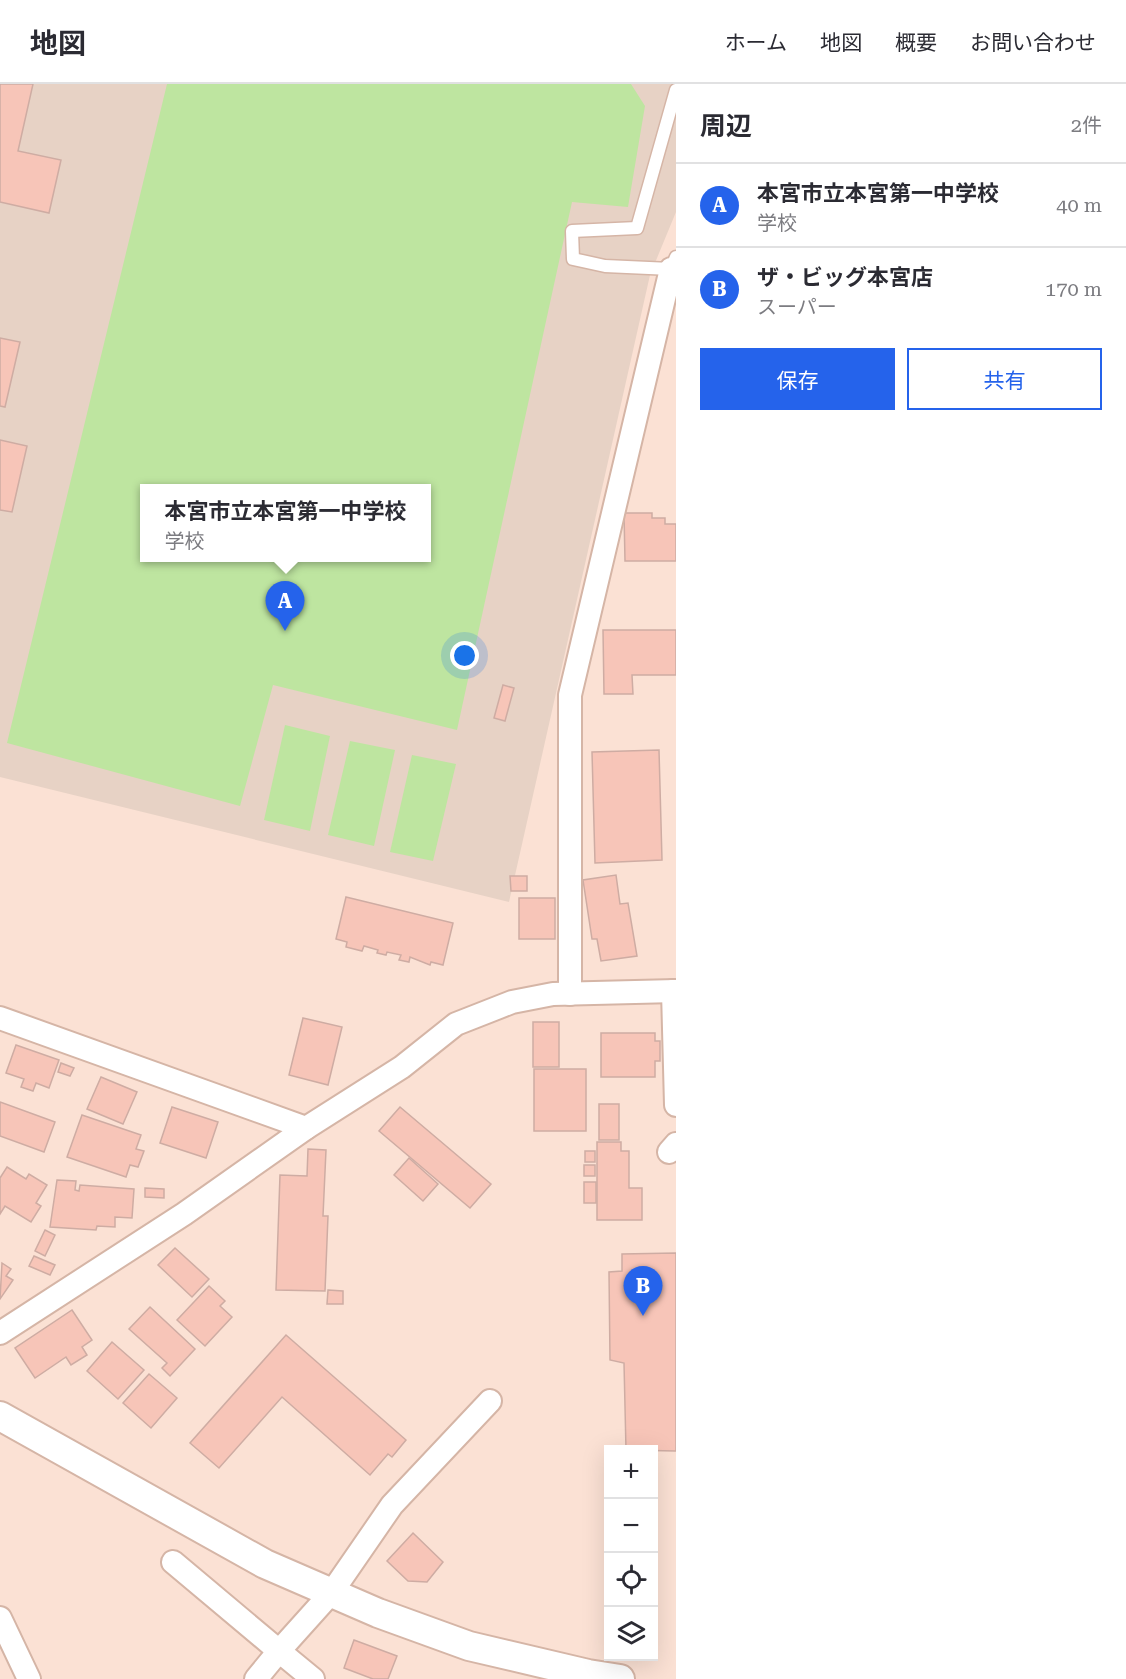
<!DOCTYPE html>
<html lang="ja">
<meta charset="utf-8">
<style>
:root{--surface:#fff;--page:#f7f7f7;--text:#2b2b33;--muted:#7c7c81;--line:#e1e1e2;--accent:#2563eb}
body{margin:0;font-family:"Roboto Serif","Noto Sans JP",serif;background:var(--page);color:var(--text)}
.controls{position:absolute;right:18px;bottom:18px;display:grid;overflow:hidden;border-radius:0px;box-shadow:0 6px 24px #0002}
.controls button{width:54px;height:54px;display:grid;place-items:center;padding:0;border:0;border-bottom:2px solid var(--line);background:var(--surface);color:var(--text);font:30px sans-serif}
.you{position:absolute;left:465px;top:572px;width:21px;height:21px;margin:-15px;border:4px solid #fff;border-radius:50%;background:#1a73e8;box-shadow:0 0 0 9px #1a73e833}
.badge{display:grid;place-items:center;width:39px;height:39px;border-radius:50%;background:var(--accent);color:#fff;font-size:20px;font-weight:700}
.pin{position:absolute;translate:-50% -50px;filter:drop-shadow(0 2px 3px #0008)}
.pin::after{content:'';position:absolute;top:32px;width:21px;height:18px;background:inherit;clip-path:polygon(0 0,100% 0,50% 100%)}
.popup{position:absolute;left:140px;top:400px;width:291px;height:78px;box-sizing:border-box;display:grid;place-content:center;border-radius:0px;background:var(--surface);filter:drop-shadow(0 2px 4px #0005);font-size:20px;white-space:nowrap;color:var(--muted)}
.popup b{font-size:22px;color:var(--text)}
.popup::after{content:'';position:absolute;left:50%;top:100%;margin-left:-12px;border:12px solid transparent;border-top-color:var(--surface)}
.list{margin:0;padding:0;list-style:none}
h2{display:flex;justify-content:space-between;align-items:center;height:78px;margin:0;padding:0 24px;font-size:26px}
h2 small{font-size:20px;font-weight:400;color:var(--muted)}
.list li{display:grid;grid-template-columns:39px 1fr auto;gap:18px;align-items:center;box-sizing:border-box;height:84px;padding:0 24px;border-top:2px solid var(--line)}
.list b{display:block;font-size:22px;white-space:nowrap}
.list p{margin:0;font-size:20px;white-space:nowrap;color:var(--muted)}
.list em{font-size:20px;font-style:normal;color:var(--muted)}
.actions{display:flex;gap:12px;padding:18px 24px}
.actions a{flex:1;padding:14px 0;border:2px solid var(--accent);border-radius:0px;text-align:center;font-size:21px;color:var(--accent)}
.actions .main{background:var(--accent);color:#fff}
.icon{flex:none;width:33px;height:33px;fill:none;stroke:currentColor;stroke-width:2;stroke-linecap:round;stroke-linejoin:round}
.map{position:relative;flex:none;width:676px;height:1595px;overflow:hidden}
header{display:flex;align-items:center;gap:36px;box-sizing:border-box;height:84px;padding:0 30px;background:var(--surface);border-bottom:2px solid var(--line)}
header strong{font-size:28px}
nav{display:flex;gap:33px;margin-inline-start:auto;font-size:21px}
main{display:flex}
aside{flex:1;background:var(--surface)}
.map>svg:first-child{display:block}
</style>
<header>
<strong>地図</strong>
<nav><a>ホーム</a><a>地図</a><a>概要</a><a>お問い合わせ</a></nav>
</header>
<main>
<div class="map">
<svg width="676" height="1595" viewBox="0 0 676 1595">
<rect width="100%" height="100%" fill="#fbe1d4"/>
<path fill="#e7d2c5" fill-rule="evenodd" d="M 0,0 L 676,0 L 676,128 L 650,191 L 509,818 L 0,693 ZM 144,404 L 426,404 L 426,474 L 144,474 Z"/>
<g fill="#bee5a0" fill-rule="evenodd">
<path d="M 167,0 L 631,0 L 645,22 L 628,123 L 572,118 L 457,646 L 273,601 L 240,722 L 7,659 ZM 426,404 L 426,474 L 144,474 L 144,404 Z"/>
<path d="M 285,641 L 330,652 L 310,747 L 264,736 Z"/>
<path d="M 350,657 L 395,666 L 374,762 L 328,751 Z"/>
<path d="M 412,671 L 456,680 L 433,777 L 390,768 Z"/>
</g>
<g fill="#f7c5b8" stroke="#ceaca3" stroke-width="1.5">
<path d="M 0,0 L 33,0 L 18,67 L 61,76 L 49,129 L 0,118 Z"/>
<path d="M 0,254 L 20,258 L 5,323 L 0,322 Z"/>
<path d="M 0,356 L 27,362 L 12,428 L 0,426 Z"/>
<path d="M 624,429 L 652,429 L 652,434 L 665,434 L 665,440 L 676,440 L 676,477 L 625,477 Z"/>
<path d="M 603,546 L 676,546 L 676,591 L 632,591 L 633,610 L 604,610 Z"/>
<path d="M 503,601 L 514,604 L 505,637 L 494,634 Z"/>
<path d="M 659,666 L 662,776 L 595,779 L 592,668 Z"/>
<path d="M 616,791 L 620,820 L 628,819 L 637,872 L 601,877 L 597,855 L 592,855 L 583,796 Z"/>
<path d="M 510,792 L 527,792 L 527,807 L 511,807 Z"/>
<path d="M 346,813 L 453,839 L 443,881 L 431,878 L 430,881 L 410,873 L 409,878 L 399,876 L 401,871 L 387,868 L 386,871 L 377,869 L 378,866 L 364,862 L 362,867 L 346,863 L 347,858 L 336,855 Z"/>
<rect x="519" y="814" width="36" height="41"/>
<path d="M 303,934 L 342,943 L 328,1001 L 289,991 Z"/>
<rect x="533" y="938" width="26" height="45"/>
<path d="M 601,949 L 655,949 L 655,957 L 660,957 L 660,977 L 655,977 L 655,993 L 601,993 Z"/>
<path d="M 16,961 L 59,976 L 49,1004 L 36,999 L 33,1007 L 21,1003 L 24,995 L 6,989 Z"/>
<path d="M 61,979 L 74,984 L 70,992 L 58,988 Z"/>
<rect x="534" y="985" width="52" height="62"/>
<path d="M 101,993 L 137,1008 L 123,1040 L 87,1025 Z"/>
<path d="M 0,1018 L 55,1038 L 44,1068 L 0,1052 Z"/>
<rect x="599" y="1020" width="20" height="36"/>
<path d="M 172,1023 L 218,1038 L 206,1074 L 160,1059 Z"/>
<path d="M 400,1023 L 491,1100 L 470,1124 L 379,1047 Z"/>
<path d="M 82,1031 L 141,1051 L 136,1065 L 144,1067 L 138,1083 L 130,1081 L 126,1093 L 67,1073 Z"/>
<path d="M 597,1058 L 621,1058 L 621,1067 L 629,1067 L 629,1104 L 642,1104 L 642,1136 L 597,1136 Z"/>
<path d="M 308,1065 L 326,1066 L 323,1132 L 328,1132 L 325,1207 L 276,1206 L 280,1091 L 307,1092 Z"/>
<rect x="585" y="1067" width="10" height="11"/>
<path d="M 409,1074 L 438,1100 L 423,1117 L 394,1091 Z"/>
<rect x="584" y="1081" width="11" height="11"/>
<path d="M 7,1083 L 26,1095 L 29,1090 L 47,1101 L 36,1119 L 41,1122 L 31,1138 L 5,1122 L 0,1130 L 0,1094 Z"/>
<path d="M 57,1096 L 76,1097 L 75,1106 L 79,1107 L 80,1101 L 134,1105 L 132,1134 L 115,1133 L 115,1143 L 97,1142 L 96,1146 L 50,1143 Z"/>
<rect x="584" y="1098" width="12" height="21"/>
<path d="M 145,1104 L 164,1105 L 164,1114 L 145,1113 Z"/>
<path d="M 45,1146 L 55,1151 L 45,1172 L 35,1167 Z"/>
<path d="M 175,1164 L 209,1195 L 192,1213 L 158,1181 Z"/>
<path d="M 676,1169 L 676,1367 L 626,1366 L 624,1279 L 610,1276 L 609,1188 L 622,1187 L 622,1170 Z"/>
<path d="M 34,1172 L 55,1181 L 50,1191 L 29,1182 Z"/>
<path d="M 2,1179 L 11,1185 L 6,1192 L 13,1196 L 0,1215 Z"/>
<path d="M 209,1202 L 225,1217 L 220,1222 L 232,1233 L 205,1262 L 177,1236 Z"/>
<path d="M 328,1206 L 343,1207 L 343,1220 L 327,1220 Z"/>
<path d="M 150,1223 L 195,1265 L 170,1292 L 162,1284 L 167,1279 L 129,1245 Z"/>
<path d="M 72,1226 L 92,1256 L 82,1263 L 87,1271 L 71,1281 L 66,1273 L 35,1294 L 15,1264 Z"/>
<path d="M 286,1251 L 406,1356 L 392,1373 L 388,1370 L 370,1391 L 282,1313 L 219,1384 L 190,1359 Z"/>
<path d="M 112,1258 L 144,1286 L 118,1315 L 87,1287 Z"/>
<path d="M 149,1290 L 177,1314 L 151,1344 L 123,1319 Z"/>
<path d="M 413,1449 L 443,1478 L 427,1498 L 408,1497 L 387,1477 Z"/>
<path d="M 354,1556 L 397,1572 L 388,1595 L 373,1595 L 344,1584 Z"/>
</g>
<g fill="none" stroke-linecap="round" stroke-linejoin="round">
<defs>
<path id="service" d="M 676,6 L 637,144 L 572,147 L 573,175 L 605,182 L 671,185 L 676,173"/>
<g id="minor">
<path d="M 673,907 L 676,1021"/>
<path d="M 570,910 L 570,611 L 671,185 L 676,185"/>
<path d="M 0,934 L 306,1044"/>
<path d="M 669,1068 L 676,1060"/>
<path d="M 0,1249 L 184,1130 L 306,1044 L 402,983 L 456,940 L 512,918 L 553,910 L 676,907"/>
<path d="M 173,1478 L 279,1567 L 332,1508 L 392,1421 L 490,1317"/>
<path d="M 0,1534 L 29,1595"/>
<path d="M 256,1595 L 279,1567 L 313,1595"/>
</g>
<path id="tertiary" d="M 0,1332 L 265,1480 L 378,1529 L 469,1562 L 588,1590 L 620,1595"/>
</defs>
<use href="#service" stroke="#d5b5a6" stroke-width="15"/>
<use href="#minor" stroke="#d5b5a6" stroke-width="26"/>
<use href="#tertiary" stroke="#d5b5a6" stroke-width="32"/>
<use href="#service" stroke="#fff" stroke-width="12"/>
<use href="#minor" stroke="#fff" stroke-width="22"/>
<use href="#tertiary" stroke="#fff" stroke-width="28"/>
</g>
</svg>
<div class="controls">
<button>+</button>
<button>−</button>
<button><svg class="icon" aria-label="locate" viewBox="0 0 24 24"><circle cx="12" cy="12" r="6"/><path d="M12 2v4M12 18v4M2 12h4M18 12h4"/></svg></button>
<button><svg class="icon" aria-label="layers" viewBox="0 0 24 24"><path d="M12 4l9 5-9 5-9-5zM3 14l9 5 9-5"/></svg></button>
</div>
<div class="you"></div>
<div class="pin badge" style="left:285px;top:547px">A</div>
<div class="popup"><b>本宮市立本宮第一中学校</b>学校</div>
<div class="pin badge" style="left:643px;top:1232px">B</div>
</div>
<aside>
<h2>周辺<small>2件</small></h2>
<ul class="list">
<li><span class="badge">A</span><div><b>本宮市立本宮第一中学校</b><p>学校</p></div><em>40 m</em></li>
<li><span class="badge">B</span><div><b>ザ・ビッグ本宮店</b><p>スーパー</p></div><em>170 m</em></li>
</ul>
<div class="actions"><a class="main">保存</a><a>共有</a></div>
</aside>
</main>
